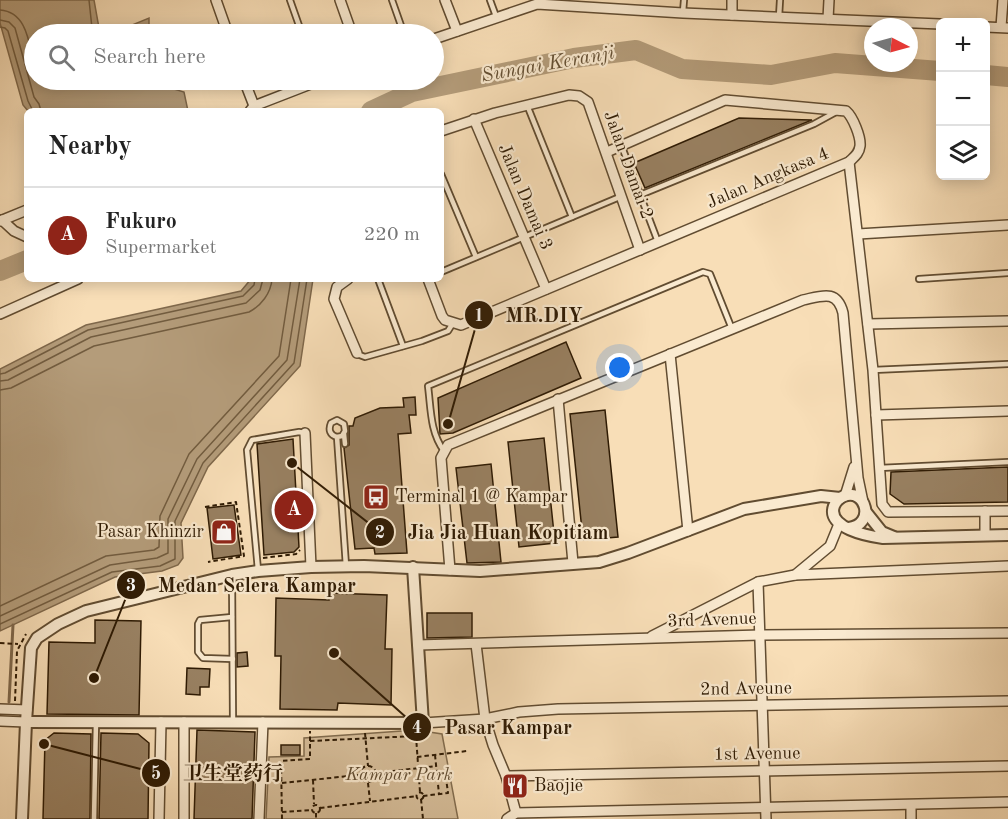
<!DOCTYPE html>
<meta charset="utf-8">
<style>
:root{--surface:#fff;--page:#f6f6f6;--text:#222;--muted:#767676;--line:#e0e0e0;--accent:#8f2418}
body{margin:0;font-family:"Old Standard TT","Noto Serif SC",serif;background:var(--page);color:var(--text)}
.controls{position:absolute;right:18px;top:18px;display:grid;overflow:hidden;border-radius:9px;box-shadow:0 3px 15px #0003}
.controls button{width:54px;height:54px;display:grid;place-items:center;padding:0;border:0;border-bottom:2px solid var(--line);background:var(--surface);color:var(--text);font:30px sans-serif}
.compass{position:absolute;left:864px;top:18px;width:54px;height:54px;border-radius:50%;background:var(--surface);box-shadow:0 3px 15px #0003;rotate:96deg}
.you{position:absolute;left:620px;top:368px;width:21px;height:21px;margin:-15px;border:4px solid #fff;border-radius:50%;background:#1a73e8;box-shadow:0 0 0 9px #1a73e833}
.badge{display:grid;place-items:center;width:39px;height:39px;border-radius:50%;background:var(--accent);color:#fff;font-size:20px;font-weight:700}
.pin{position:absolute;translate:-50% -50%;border:3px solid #fff;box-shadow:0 2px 6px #0006}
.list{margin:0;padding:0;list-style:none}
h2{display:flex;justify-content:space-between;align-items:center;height:78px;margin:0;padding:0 24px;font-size:26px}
h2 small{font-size:20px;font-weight:400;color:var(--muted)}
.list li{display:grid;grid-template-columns:39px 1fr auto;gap:18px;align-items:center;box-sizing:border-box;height:96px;padding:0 24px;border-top:2px solid var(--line)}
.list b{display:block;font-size:22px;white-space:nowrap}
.list p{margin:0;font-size:20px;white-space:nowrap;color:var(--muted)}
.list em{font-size:20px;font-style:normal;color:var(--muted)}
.icon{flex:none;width:33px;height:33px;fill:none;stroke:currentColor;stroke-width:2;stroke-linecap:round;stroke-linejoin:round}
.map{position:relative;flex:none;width:1008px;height:819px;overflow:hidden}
.search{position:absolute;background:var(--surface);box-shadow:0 3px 15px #0003;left:24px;top:24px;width:420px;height:66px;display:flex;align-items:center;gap:15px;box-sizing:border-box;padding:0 21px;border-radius:33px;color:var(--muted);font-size:22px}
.panel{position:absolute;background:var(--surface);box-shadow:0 3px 15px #0003;left:24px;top:108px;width:420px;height:174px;border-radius:9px}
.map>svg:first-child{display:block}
</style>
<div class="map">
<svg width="1008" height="819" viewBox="0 0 1008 819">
<rect width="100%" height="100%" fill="#f8deb7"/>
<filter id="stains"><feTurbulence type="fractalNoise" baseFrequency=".00333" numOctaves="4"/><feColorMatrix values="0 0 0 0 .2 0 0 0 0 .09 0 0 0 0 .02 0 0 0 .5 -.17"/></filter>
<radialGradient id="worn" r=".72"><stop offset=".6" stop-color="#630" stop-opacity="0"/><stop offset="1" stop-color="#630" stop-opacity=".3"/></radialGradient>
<path fill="#d6bd99" stroke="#826c4e" stroke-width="1.5" d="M 416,730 L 442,734 L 458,819 L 266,819 L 269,757 L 304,756 L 304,738 Z"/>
<g fill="#b49c7a" stroke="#7f684b" stroke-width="1.5">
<path d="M 0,0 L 94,0 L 99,28 L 125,28 L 149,18 L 149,34 L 34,34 L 34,80 L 164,80 L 167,87 L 184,92 L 188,111 L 28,111 L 23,105 L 0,23 Z"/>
<path d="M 251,279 L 313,279 L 300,366 L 208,467 L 181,523 L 183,558 L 178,565 L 162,571 L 115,577 L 0,631 L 0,369 L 86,325 L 241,291 Z"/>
</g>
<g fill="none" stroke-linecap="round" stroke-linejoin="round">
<g stroke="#725c3f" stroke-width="1.5">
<path d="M 89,0 L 92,28 L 96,33 L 125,34 L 140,29 L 143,30 L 143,34"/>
<path d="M 0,10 C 27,12 29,43 34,64"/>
<path d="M 0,20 L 9,22 L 15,28 L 34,97 L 39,104 L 41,111"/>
<path d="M 0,27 L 5,28 L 8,31 L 28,101 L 33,111"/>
<path d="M 0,374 L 5,373 L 88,330 L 243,296 L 254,285 L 255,279"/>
<path d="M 0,381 L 8,380 L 91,337 L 246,303 L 260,290 L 263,279"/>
<path d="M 0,390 L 11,388 L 94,346 L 249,312 C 261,306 271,293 272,279"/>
<path d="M 0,606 L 106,556 L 154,550 L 159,547 L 160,516 L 189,454 L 279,356 L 291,279"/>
<path d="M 0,616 L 110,565 L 157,558 L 168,553 L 168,519 L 197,459 L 287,360 L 300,279"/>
<path d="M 0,624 L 112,572 L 160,566 L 175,559 L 175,521 L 203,463 L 294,363 L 307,279"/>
</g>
<path stroke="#7f684b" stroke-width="3" d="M 9,702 L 13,625"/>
<g stroke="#b49c7a" stroke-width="20">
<path d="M 986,75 L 1008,77"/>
<path d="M 371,111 L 412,92 L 574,58 L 636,50 L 682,69 L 771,75 L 835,63 L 940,71"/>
<path d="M 0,271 L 27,260"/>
</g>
</g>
<g fill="#988061" stroke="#2f1b04" stroke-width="1.5">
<path d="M 739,118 L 812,120 L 645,188 L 634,163 Z"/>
<path d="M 566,342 L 581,378 L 453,433 L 440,434 L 438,398 Z"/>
<path d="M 415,397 L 416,415 L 409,415 L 411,433 L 398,434 L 407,553 L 375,554 L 374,548 L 355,549 L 344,448 L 349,445 L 349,426 L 353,426 L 355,418 L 380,408 L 404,407 L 403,398 Z"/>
<path d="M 605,410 L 618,537 L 583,540 L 570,414 Z"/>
<path d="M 544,438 L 555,543 L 519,547 L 508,442 Z"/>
<path d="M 293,439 L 299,547 L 294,552 L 264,555 L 257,444 Z"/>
<path d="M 491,464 L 501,562 L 467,563 L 456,468 Z"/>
<path d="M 1008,467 L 1008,502 L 904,504 L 890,494 L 891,472 Z"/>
<path d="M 234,505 L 241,555 L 213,559 L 207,508 Z"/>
<path d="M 329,593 L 387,595 L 385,649 L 392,649 L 391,705 L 338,703 L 337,710 L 280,709 L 281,656 L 275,656 L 276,598 L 329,600 Z"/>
<path d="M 427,613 L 472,613 L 472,637 L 427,638 Z"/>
<path d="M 95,620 L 141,621 L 139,715 L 47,714 L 49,642 L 95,643 Z"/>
<path d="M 247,652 L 248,666 L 237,667 L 237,653 Z"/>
<path d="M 187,668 L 210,669 L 209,687 L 200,687 L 200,695 L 186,694 Z"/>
<path d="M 197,730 L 255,732 L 252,819 L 194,819 Z"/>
<path d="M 54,733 L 91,734 L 90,819 L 43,819 L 45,740 Z"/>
<path d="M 101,733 L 138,734 L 149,743 L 148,819 L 99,819 Z"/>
<rect x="281" y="745" width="19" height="10"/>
</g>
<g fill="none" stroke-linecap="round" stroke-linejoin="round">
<defs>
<g id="service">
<path d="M 290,0 L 302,34"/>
<path d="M 392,0 L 404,34"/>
<path d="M 490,0 L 497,19"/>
<path d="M 683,12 L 684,0"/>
<path d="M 779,17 L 780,0"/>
<path d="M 527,105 L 572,217"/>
<path d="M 622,147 L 658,242"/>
<path d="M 441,174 L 476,257"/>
<path d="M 640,195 L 814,124 L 836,112"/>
<path d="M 441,272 L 622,196"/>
<path d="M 378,279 L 403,346"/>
<path d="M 919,279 L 1008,273"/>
<path d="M 357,354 L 365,357 L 422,341 L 448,331 L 453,323"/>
<path d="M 873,370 L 1008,364"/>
<path d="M 344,434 L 345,444"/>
<path d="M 337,437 L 342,436 L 345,431 L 344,424 L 337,420 L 331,423 C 328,430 330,435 337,437 L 346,566"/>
<path d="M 444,451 C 430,432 431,409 428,386 L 703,272 L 710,274 L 732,329"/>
<path d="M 879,468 L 1008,462"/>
<path d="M 258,570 L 247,450 L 252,440 L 299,432 L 305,433"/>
<path d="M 232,575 L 233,722"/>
<path d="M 232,617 L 200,620 L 198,624 L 198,652 L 203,658 L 233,659"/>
<path d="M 94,819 L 96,722"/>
</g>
<g id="minor">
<path d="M 216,0 L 228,34"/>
<path d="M 340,0 L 352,34"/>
<path d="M 445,0 L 457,31"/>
<path d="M 732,15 L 732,0"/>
<path d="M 828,19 L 829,0"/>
<path d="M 986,27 L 1008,28"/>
<path d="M 1001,27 L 1003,0"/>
<path d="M 434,39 L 537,4 L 683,13 L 940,24"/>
<path d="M 244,80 L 256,111"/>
<path d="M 250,111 L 254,106 L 321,80"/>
<path d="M 474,119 L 546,289"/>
<path d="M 441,131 L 495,113 L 569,95 L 579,96 L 588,102 L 640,250"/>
<path d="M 849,162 L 873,370 L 882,504 L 888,512 L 1008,511"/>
<path d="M 2,220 L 14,231 L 27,237"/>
<path d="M 0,221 L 27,210"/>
<path d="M 858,234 L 1008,225"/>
<path d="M 348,279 L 337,287 L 334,299 L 357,353"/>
<path d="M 428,279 L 442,316 L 445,320 L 461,325 L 849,162 C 854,157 859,154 860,146 C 861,137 853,117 846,111 L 725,100 L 607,152"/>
<path d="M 0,314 L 78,279"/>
<path d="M 868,324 L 1008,321"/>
<path d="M 670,354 L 688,531"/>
<path d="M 558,399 L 573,563"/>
<path d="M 876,415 L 1008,411"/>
<path d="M 305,433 L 311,567"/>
<path d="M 845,496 L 854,467"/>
<path d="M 985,535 L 985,511"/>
<path d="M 450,570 L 441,458 L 448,445 L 803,300 C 822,296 837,289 843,313 L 858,478 L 863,502"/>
<path d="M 795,575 L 1008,566"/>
<path d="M 758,582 L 766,819"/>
<path d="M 652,636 L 758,582 L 795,575 L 830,546 L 839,524"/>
<path d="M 476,644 L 485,719 L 493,745 L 506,776 L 516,813"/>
<path d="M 418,645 L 760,635 L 1008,633"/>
<path d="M 0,709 L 27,710"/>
<path d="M 0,721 L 26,722"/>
<path d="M 423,723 L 485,719 L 519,712 L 558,709 L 1008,701"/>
<path d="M 506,776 L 1008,766"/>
<path d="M 911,805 L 911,819"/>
<path d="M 159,819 L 161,722"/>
<path d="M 184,819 L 184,722"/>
<path d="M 259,819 L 263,722"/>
<path d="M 507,819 L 516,813 L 1008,802"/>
</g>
<g id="tertiary">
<path d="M 866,512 L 882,532 L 894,537"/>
<path d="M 849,528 C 876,524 866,488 844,496 C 839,498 836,501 834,506 C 826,528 868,536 883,538 L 1008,535"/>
<path d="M 26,722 L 423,723 L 413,567"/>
<path d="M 22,819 L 26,722 L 31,648 L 37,638 L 58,624 L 86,611 L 232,575 L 258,571 L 311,567 L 364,566 L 480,571 L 599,562 L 628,553 L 744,509 L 821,496 L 840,498"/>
</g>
</defs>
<use href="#service" stroke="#614c31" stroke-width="8"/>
<use href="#minor" stroke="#614c31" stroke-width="12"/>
<use href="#tertiary" stroke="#614c31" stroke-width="14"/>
<g stroke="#2f1b04" stroke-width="2" stroke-dasharray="4.5 3" stroke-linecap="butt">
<path d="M 205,507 L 236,502 L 244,556 L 208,562"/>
<path d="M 263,558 L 296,554 L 300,550"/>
<path d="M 0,643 L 18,644"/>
<path d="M 15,701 L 17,651 L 26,634"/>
<path d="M 365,733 L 368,766"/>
<path d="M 310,741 L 416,736 L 420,792"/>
<path d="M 435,755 L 439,794"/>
<path d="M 417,757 L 467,751"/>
<circle cx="368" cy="774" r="8"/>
<path d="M 376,773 L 436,766"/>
<path d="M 313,780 L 314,804"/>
<path d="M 282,783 L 359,775"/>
<path d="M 368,783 L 370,801"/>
<circle cx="420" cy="796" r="3.5"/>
<path d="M 423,796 L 448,793 L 446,778 L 450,777"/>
<path d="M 421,799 L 423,819"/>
<circle cx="316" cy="809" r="4"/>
<path d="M 320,808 L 417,796"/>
<path d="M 282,812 L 312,810"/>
<path d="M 316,813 L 316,819"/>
<path d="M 282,819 L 281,761 L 310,759 L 310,731"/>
</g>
<use href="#service" stroke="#faead0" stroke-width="4.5"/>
<use href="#minor" stroke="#faead0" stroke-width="9"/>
<use href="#tertiary" stroke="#faead0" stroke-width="10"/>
</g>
<defs>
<symbol id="bus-square" viewBox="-11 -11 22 22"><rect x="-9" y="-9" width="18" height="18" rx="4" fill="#8f2418" stroke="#faead0"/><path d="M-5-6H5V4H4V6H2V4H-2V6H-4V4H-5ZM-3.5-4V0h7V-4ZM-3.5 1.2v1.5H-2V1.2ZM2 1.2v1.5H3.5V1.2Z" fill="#fff"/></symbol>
<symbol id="shop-square" viewBox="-11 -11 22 22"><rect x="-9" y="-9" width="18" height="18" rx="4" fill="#8f2418" stroke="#faead0"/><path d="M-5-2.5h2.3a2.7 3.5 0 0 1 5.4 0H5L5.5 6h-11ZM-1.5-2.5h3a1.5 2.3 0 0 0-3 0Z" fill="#fff"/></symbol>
<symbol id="restaurant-square" viewBox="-11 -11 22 22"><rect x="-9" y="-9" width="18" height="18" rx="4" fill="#8f2418" stroke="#faead0"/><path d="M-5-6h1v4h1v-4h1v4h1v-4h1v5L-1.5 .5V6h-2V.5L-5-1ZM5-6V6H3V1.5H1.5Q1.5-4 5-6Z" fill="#fff"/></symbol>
</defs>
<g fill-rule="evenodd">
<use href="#bus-square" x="361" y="482" width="30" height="30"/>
<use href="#shop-square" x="209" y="517" width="30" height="30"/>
<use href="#restaurant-square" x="500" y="771" width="30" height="30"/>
</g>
<g text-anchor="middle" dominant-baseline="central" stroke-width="4.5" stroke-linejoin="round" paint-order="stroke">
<g font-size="18" fill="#2f1b04" stroke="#faead0">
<text transform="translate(628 165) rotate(70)">Jalan Damai 2</text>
<text transform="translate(768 178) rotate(-23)">Jalan Angkasa 4</text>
<text transform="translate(525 197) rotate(67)">Jalan Damai 3</text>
<text transform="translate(712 620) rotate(-2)">3rd Avenue</text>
<text transform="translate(746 689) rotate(-1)">2nd Aveune</text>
<text transform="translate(757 754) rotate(-1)">1st Avenue</text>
</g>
<g font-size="18" fill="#2f1b04" stroke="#faead0" text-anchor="start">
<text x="395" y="497">Terminal 1 @ Kampar</text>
<text x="204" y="532" text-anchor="end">Pasar Khinzir</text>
<text x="534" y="786">Baojie</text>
</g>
<g font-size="18" font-style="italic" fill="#614c31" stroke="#faead0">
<text x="399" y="775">Kampar Park</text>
</g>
<g font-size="20" font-style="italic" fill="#644f33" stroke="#faead0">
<text transform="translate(548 65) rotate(-10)">Sungai Keranji</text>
</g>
</g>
<path fill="none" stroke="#2f1b04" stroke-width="2" d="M448 424L479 315M292 463L380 532M94 678L131 585M334 653L417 727M44 744L156 773"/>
<g fill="#2f1b04" stroke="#faead0" stroke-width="2">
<circle cx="448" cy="424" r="6"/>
<circle cx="292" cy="463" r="6"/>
<circle cx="94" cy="678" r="6"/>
<circle cx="334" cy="653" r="6"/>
<circle cx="44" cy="744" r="6"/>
<circle cx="479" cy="315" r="15"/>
<circle cx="380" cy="532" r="15"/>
<circle cx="131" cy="585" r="15"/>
<circle cx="417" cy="727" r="15"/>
<circle cx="156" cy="773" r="15"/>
</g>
<g font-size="18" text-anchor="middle" font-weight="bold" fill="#fff">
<text x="479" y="321">1</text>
<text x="380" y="538">2</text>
<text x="131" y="591">3</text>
<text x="417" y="733">4</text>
<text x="156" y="779">5</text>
</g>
<g font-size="20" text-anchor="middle" font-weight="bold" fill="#2f1b04" stroke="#faead0" stroke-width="4.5" stroke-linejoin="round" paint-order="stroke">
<text x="544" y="322">MR.DIY</text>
<text x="508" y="539">Jia Jia Huan Kopitiam</text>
<text x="257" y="592">Medan Selera Kampar</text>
<text x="508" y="734">Pasar Kampar</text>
<text x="233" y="780">卫生堂药行</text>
</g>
<rect width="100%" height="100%" filter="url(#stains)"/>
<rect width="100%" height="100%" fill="url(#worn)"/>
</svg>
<div class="controls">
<button>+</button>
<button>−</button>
<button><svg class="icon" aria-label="layers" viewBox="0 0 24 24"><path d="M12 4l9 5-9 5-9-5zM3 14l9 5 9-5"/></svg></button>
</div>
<svg class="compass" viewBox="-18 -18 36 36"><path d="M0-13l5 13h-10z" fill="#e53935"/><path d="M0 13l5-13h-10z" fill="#767676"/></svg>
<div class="you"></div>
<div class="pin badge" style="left:294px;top:510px">A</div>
<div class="search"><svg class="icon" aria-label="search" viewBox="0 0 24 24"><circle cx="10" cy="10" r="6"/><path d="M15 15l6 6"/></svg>Search here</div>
<section class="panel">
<h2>Nearby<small></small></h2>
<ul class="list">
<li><span class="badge">A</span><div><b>Fukuro</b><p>Supermarket</p></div><em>220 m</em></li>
</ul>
</section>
</div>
